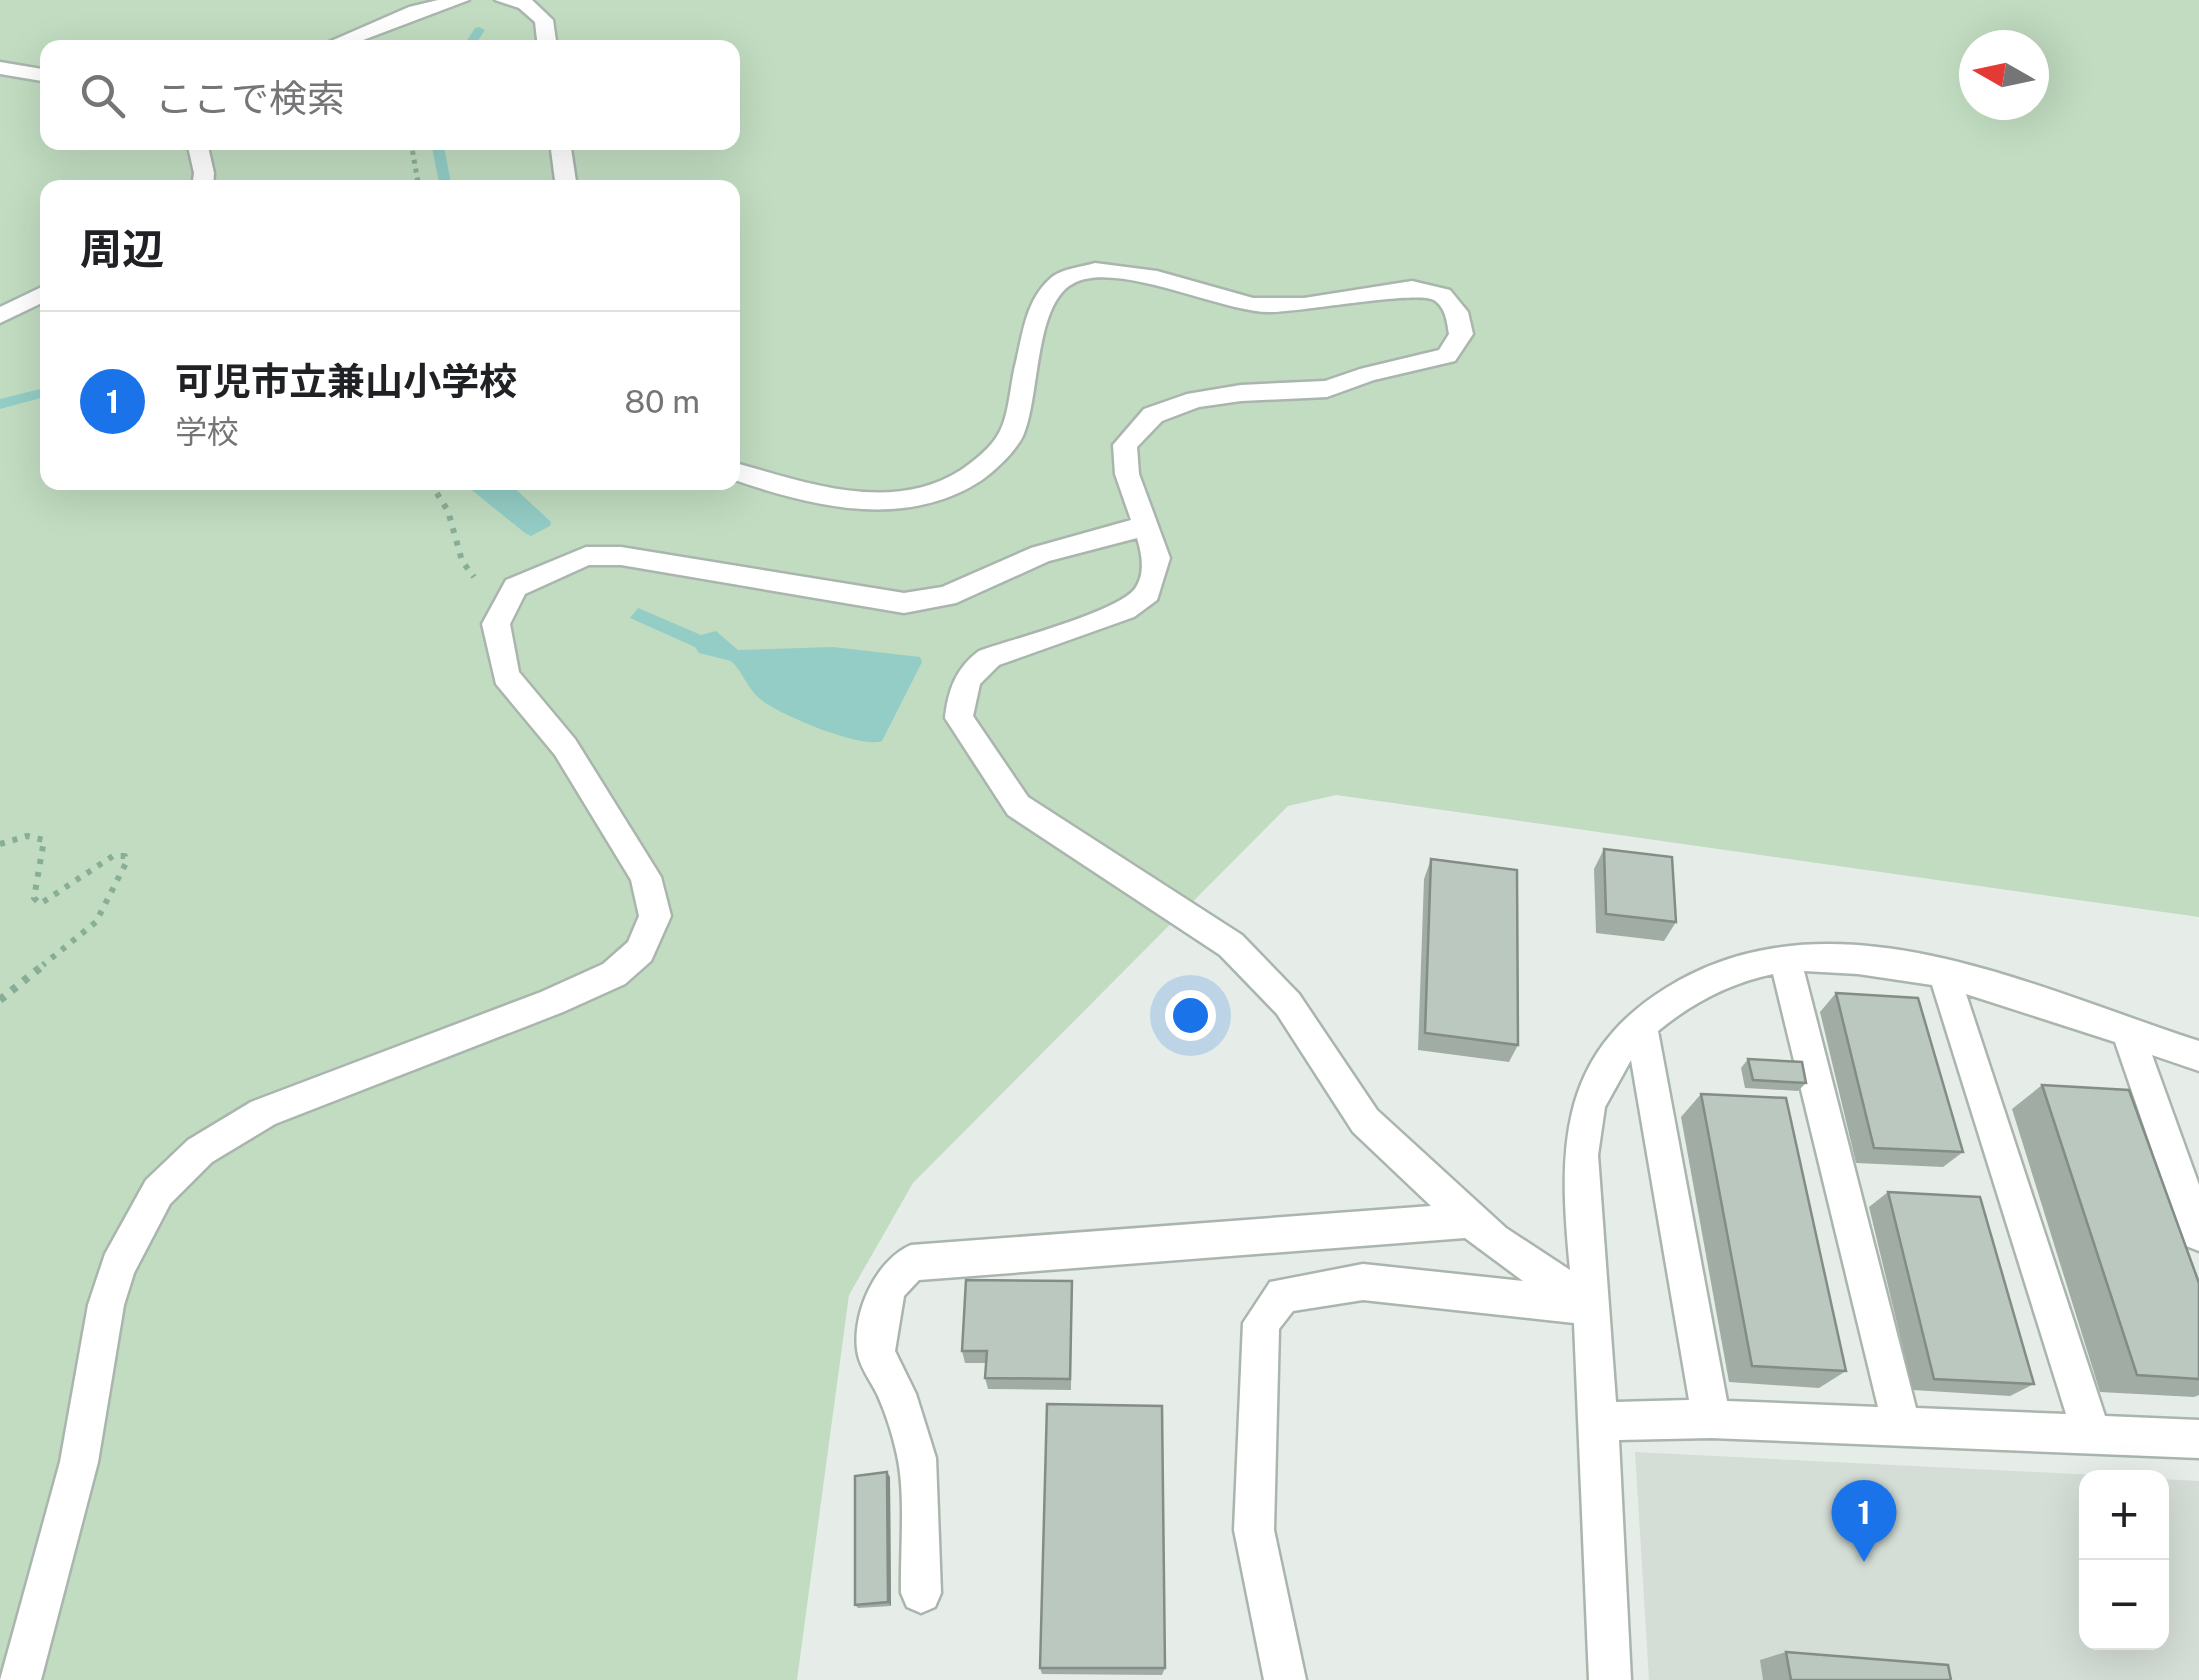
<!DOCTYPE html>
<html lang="ja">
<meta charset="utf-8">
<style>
:root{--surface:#fff;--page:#f6f6f6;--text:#202124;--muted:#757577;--line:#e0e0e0;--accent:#1a73e8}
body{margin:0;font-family:"Public Sans","Noto Sans JP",sans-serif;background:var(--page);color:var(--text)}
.controls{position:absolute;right:30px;bottom:30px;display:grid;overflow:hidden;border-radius:20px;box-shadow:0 10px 40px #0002}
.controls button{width:90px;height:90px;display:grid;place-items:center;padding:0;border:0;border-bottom:2px solid var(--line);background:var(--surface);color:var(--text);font:50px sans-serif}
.compass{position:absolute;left:1959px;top:30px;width:90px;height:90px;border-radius:50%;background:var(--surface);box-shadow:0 10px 40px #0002;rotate:279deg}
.you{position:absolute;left:1190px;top:1015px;width:35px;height:35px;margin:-25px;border:8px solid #fff;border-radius:50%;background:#1a73e8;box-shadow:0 0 0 15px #1a73e833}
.badge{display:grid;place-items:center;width:65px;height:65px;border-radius:50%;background:var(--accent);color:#fff;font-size:32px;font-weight:700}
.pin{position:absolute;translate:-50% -82px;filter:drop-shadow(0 2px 5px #0008)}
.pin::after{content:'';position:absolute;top:52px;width:35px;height:30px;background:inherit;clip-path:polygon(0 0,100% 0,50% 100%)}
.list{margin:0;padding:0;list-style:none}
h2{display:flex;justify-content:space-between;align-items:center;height:130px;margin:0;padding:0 40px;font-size:42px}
h2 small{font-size:32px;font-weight:400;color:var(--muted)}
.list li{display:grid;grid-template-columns:65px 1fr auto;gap:30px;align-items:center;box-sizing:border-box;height:180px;padding:0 40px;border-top:2px solid var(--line)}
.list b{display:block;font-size:38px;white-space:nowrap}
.list p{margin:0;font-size:32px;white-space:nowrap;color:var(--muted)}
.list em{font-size:32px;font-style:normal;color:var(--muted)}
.icon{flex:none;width:55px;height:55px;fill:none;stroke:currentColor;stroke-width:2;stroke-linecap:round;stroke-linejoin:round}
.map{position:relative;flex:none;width:2199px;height:1680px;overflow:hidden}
.search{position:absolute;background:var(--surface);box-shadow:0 10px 40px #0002;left:40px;top:40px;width:700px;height:110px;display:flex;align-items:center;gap:25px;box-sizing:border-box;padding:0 35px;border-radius:20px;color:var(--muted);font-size:38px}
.panel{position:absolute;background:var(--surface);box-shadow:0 10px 40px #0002;left:40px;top:180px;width:700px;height:310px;border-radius:20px}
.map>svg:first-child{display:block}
</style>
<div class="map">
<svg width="2199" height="1680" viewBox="0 0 2199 1680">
<rect width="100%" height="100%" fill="#e6ede8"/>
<path fill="#d4ddd6" d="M 1635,1452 L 2135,1477 L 2086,1478 L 2086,1642 L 2162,1642 L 2162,1479 L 2199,1481 L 2199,1680 L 1649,1680 Z"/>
<path fill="#c1dcc1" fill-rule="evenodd" d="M 0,0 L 2199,0 L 2199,917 L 1336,795 L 1288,806 L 913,1183 L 849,1295 L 797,1680 L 0,1680 ZM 1974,45 L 2034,45 L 2034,105 L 1974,105 ZM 48,48 L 732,48 L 732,142 L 48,142 ZM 48,188 L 732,188 L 732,482 L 48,482 Z"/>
<g fill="#93cdc5">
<path d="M 463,483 L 509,483 L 551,522 L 550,526 L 531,536 L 525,533 Z"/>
<path d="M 638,608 L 701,635 L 716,631 L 738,650 L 833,647 L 920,657 L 922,662 L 882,741 C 861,749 777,714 759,698 C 747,688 743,672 731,661 L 699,653 L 695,647 L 630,618 Z"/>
</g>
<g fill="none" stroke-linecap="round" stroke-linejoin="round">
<g fill="#93cdc5" fill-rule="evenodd">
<path d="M 479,27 L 485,30 L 473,48 L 462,48 L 475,28 Z"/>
<path d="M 431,142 L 443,142 L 452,188 L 440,188 Z"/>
<path d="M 48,387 L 48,396 L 0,409 L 0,399 Z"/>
</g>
<defs>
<g id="minor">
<path d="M 438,0 L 469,0 L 342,48 L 315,48 L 409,7 Z"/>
<path d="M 495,0 L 532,0 L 553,20 L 557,48 L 538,48 L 535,22 L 519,8 Z"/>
<path d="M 0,62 L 48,70 L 48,82 L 0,74 Z"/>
<path d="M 187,142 L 207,142 L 214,173 L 213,188 L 192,188 L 194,173 Z"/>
<path d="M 550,142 L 570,142 L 577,188 L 556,188 Z"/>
<path d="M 1095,263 L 1157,271 L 1253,298 L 1304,298 L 1412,281 L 1450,290 L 1468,312 L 1473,334 L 1455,361 L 1374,380 L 1327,397 L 1241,401 L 1199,407 L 1162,421 L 1137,447 L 1139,474 L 1170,558 L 1157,600 L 1134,617 L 999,665 L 980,684 L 973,716 L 1028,797 L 1242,935 L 1299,994 L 1377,1110 L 1506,1228 L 1570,1270 C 1559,1155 1555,1057 1666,988 C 1831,885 2034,988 2199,1041 L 2199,1071 L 2152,1055 L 2199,1185 L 2199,1251 L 2186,1246 L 2181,1234 L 2115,1042 L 1966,994 L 2105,1416 L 2199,1420 L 2199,1458 L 1711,1438 L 1619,1440 L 1631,1680 L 1589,1680 L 1574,1323 L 1363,1300 L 1293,1311 L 1279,1329 L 1274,1530 L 1306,1680 L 1264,1680 L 1234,1530 L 1243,1323 L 1270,1282 L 1363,1264 L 1523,1281 L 1465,1238 L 919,1280 L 904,1296 L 895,1351 L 916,1394 L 936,1458 L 941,1593 L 935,1607 L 921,1613 L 907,1607 L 901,1593 C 900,1551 906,1495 897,1455 C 893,1436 886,1414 878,1396 C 872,1383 861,1369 858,1355 C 850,1317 875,1260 911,1245 L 1431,1206 L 1353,1132 L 1277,1014 L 1220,955 L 1008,815 L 945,718 C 948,690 956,668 979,651 C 1013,639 1113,613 1134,590 C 1146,575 1142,554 1137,538 L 1049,561 L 956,603 L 904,613 L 621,565 L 589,565 L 525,594 L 510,624 L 519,672 L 575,739 L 661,877 L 671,916 L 651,961 L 625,984 L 563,1012 L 275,1124 L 212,1162 L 170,1204 L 134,1273 L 124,1305 L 98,1462 L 41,1680 L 0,1680 L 60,1462 L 88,1305 L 105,1254 L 146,1180 L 188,1140 L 251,1102 L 541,992 L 603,964 L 628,942 L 639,916 L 631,880 L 555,755 L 496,684 L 482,624 L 506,580 L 586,547 L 621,547 L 904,593 L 942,587 L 1031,548 L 1131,520 L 1115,474 L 1113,445 L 1144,409 L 1187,394 L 1241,385 L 1325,381 L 1360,369 L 1439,350 L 1449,334 C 1447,322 1446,308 1434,300 C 1417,290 1301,312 1269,312 C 1220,312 1109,256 1069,286 C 1034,312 1040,396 1023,436 C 1015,452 996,470 982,480 C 906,530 812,507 732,479 L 732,462 C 805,482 890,515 961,470 C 974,461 991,448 999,433 C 1009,415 1010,387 1015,366 C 1023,334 1025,300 1052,277 C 1062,269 1082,267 1095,263 ZM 1804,971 L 1858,974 L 1932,985 L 2066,1414 L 1916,1408 ZM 1773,974 L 1878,1407 L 1727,1401 L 1658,1031 C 1692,1003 1730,983 1773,974 ZM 1631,1060 L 1689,1400 L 1616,1402 L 1598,1155 L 1605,1107 Z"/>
<path d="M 48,284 L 48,300 L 0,323 L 0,307 Z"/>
</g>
</defs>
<use href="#minor" stroke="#a9b5ad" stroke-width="5"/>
<path stroke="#89ae98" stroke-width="5" stroke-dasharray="4 5" stroke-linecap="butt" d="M 411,142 L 419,188"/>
<g stroke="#89ae98" stroke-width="6" stroke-dasharray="5 8" stroke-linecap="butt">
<path d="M 430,482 L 448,511 L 462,561 L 474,577"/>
<path d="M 0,844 L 27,836 L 44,840 L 34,898 L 40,904 L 113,856 L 125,856 L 126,863 L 96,922 L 43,965"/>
</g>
<path stroke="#89ae98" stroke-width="8" stroke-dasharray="6 9" stroke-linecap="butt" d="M 0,1000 L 46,963"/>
<use href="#minor" fill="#fff" fill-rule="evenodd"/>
</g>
<g fill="#a1aca5">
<path d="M 1604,849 L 1676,922 L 1664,941 L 1596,933 L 1594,869 Z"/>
<path d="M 1431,859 L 1518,1045 L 1509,1062 L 1418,1050 L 1424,879 Z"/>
<path d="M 1836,993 L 1963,1152 L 1943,1167 L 1856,1163 L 1820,1012 Z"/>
<path d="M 1748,1059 L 1806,1083 L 1798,1091 L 1745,1088 L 1741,1068 Z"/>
<path d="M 2042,1085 L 2199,1283 L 2199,1395 L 2194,1397 L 2100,1392 L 2012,1109 Z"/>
<path d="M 1701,1094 L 1846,1371 L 1819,1388 L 1729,1382 L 1681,1117 Z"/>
<path d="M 1888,1192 L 2034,1384 L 2010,1396 L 1913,1390 L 1869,1207 Z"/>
<path d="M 1072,1294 L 1071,1390 L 988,1389 L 985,1378 L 986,1363 L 965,1363 L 962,1351 Z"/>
<path d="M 890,1477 L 891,1606 L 858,1608 L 855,1605 Z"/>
<path d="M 1786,1652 L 1951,1680 L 1763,1680 L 1760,1660 Z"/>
<path d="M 1040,1668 L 1165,1668 L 1162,1675 L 1042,1674 Z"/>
</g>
<path fill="#838c86" d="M 887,1472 L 890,1477 L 891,1606 L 888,1602 Z"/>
<g fill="#bbc8c0" stroke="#838c86" stroke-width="2.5">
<path d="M 1604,849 L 1672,857 L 1676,922 L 1606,914 Z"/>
<path d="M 1431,859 L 1517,870 L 1518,1045 L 1425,1033 Z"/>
<path d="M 1836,993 L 1918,998 L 1963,1152 L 1874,1148 Z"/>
<path d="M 1748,1059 L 1802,1062 L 1806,1083 L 1753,1080 Z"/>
<path d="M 2042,1085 L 2129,1090 L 2199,1283 L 2199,1379 L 2137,1375 Z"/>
<path d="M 1701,1094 L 1786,1098 L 1846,1371 L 1752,1366 Z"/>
<path d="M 1888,1192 L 1980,1197 L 2034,1384 L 1934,1379 Z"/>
<path d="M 966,1280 L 1072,1281 L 1070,1379 L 985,1378 L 987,1351 L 962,1351 Z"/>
<path d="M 1047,1404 L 1162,1406 L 1165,1668 L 1040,1668 Z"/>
<path d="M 887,1472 L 888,1602 L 855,1605 L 855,1476 Z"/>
<path d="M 1786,1652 L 1948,1665 L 1951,1680 L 1791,1680 Z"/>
</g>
</svg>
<div class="controls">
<button>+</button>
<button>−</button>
</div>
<svg class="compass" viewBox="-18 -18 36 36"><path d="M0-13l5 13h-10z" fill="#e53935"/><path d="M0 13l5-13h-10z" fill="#757577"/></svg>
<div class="you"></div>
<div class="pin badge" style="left:1864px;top:1562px">1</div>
<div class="search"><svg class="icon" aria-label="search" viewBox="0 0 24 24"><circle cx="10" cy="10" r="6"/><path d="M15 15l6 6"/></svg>ここで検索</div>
<section class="panel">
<h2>周辺<small></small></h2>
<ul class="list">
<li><span class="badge">1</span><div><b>可児市立兼山小学校</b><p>学校</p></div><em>80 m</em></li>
</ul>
</section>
</div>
